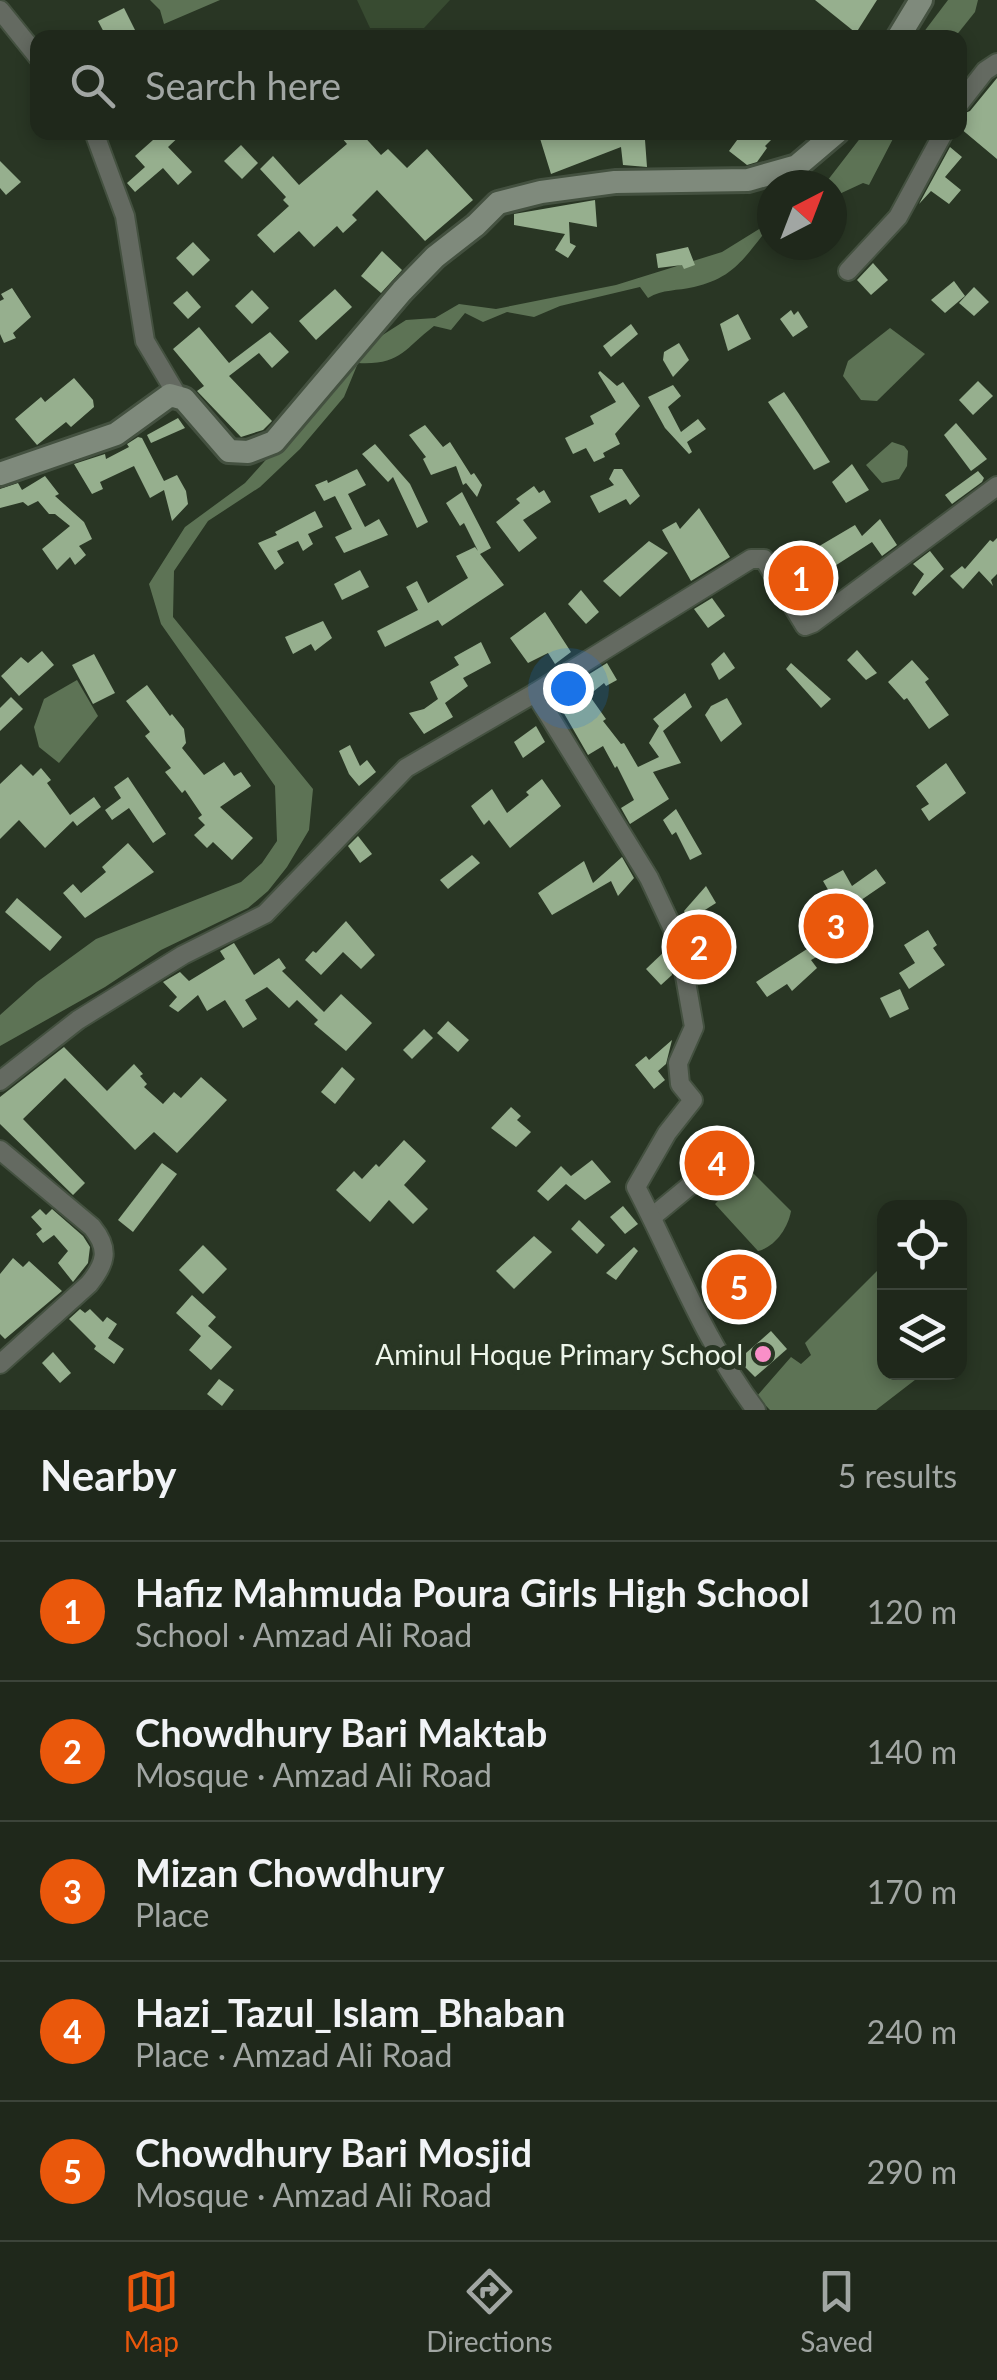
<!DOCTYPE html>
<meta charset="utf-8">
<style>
:root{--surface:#1f281b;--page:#2c3428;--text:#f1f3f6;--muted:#a1a6a3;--line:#3c443a;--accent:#ea580c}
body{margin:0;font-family:Lato,sans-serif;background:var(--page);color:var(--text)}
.controls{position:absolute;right:30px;bottom:30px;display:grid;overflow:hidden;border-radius:20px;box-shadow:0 5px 15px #0003}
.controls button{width:90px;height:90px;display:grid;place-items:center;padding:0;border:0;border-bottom:2px solid var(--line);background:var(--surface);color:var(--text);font:50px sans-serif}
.compass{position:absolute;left:757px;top:170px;width:90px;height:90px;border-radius:50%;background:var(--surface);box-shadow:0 5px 15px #0003;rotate:42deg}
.you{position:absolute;left:568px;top:688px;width:35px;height:35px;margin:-25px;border:8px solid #fff;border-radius:50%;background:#1a73e8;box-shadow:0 0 0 15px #1a73e833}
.badge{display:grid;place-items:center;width:65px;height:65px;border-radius:50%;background:var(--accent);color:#fff;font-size:32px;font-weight:700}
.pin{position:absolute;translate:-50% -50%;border:5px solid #fff;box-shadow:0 2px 10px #0006}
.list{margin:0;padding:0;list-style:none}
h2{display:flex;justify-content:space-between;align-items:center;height:130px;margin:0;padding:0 40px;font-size:42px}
h2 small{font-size:32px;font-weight:400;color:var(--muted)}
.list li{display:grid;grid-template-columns:65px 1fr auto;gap:30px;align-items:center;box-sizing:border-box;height:140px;padding:0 40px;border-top:2px solid var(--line)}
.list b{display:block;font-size:38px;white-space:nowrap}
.list p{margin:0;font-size:32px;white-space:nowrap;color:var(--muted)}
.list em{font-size:32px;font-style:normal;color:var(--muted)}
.icon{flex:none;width:55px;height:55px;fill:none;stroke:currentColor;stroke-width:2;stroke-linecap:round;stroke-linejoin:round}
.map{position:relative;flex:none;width:997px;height:1410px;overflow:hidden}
.search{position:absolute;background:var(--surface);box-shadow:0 5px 15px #0003;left:30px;right:30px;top:30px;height:110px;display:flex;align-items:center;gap:25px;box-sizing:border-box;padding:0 35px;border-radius:20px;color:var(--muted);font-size:38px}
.sheet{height:830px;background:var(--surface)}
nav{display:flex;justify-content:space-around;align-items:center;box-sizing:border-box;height:140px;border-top:2px solid var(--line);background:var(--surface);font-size:28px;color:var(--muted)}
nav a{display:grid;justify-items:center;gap:5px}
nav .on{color:var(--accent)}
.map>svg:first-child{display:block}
</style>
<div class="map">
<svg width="997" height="1410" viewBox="0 0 997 1410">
<rect width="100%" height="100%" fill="#293624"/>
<path fill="#384b31" d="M 357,0 L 450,0 L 424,28 L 370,28 Z"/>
<g fill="#5d7355">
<path d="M 150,0 L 220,0 L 164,24 L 160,10 Z"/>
<path d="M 948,0 L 978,0 L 975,12 L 955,37 L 920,37 Z"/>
<path d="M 865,132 L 896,133 L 869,185 L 863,183 L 835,196 L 837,212 L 832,216 L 832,185 L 824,185 Z"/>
<path d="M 772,221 L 772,237 L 762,236 C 741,263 729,279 694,287 C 677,291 663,289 648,298 L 640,287 L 560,306 L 534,317 L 507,312 L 483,322 L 465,313 L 451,330 L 434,326 C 403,350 401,365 358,363 L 344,397 L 300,449 L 260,487 L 208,521 L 174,571 L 173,617 L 313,789 L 309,830 L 287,867 L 268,891 L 248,908 L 161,950 L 105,987 L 0,1046 L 0,1015 L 37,982 L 96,939 L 241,882 L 262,863 L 277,841 L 275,786 L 161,624 L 149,584 L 185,527 L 245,483 L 290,433 L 350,356 L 406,320 L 435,318 L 459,304 L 496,309 L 616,285 L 722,252 Z"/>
<path d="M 890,328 L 925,354 L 877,401 L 861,400 L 843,376 L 848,361 Z"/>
<path d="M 892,442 L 904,446 L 908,451 L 907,466 L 899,479 L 882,483 L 866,465 Z"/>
<path d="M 77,680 L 98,716 L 59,763 L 39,747 L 34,727 L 44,699 Z"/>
<path d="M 749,1169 L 791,1211 C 788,1228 775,1247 758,1251 L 715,1204 Z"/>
<path d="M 882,1266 L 884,1268 L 884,1372 L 924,1373 L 876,1410 L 770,1410 L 757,1396 L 791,1357 L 801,1364 L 811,1355 L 805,1343 Z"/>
</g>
<g fill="#96af8e">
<path d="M 815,0 L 877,0 L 856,33 Z"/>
<path d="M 124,8 L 136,32 L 125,38 L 107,38 L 98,21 Z"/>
<path d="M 997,78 L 997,159 L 960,128 L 960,115 L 970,111 Z"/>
<path d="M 162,132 L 184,132 L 168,147 L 192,172 L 178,185 L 163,168 L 135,192 L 127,183 L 145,167 L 135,156 Z"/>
<path d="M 337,132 L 360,132 L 381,155 L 388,149 L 407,168 L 427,149 L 473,200 L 425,241 L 377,190 L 352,215 L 357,220 L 343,233 L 337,226 L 314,247 L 299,231 L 274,253 L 257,235 L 289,206 L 283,200 L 286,197 L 260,169 L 273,156 L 299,185 L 347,144 Z"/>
<path d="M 538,132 L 603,132 L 604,136 L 650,133 L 651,138 L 645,140 L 647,167 L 623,165 L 621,147 L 551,174 Z"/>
<path d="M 743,132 L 779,132 L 765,146 L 767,148 L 757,162 L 747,165 L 729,151 Z"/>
<path d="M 241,145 L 258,163 L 242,179 L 224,161 Z"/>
<path d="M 950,147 L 962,157 L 945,177 L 961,190 L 949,204 L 931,191 L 919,204 Z"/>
<path d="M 0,161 L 21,182 L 6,195 L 0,188 Z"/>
<path d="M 595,200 L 597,227 L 569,222 L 570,243 L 576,246 L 568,258 L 555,250 L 565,234 L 514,225 L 514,214 Z"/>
<path d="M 193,242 L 210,260 L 193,276 L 176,258 Z"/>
<path d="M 688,247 L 695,265 L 684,269 L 682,265 L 658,268 L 656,254 Z"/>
<path d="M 382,251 L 402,270 L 381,293 L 361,276 Z"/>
<path d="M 873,263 L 888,280 L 871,295 L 857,280 Z"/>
<path d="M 954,281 L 965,296 L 945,313 L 931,300 Z"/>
<path d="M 974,287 L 989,302 L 974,316 L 959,303 Z"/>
<path d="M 12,288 L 31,317 L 13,333 L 16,338 L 4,343 L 0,334 L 0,301 L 4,299 L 1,294 Z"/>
<path d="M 335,289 L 352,307 L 316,340 L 299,321 Z"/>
<path d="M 252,290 L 269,308 L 252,324 L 235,306 Z"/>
<path d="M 187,291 L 201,307 L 188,319 L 173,303 Z"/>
<path d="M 791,310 L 794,315 L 798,311 L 808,327 L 793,337 L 780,319 Z"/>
<path d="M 738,314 L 751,339 L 728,351 L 720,324 Z"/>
<path d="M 631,324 L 638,334 L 611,357 L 603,346 Z"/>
<path d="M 199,327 L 229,363 L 270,332 L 289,352 L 272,368 L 259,353 L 229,376 L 272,421 L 263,430 L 241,437 L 197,391 L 204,386 L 173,349 Z"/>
<path d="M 679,343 L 689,360 L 673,377 L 663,360 L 664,352 Z"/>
<path d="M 600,371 L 617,386 L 623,382 L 640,406 L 615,434 L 620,444 L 603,453 L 605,457 L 594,462 L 586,448 L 573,454 L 565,438 L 594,424 L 590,416 L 616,402 L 598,373 Z"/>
<path d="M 74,378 L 93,400 L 94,407 L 71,427 L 66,422 L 37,445 L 15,419 L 41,397 L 45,402 Z"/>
<path d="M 978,381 L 993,396 L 973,415 L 959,400 Z"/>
<path d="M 673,385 L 681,396 L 668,407 L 681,432 L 698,419 L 706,429 L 687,442 L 692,452 L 689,454 L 665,428 L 648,397 Z"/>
<path d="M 784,392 L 799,414 L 830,462 L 814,470 L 768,402 Z"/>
<path d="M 178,418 L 185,428 L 151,443 L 147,435 Z"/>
<path d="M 956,423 L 987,459 L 971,471 L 944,435 Z"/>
<path d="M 425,425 L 443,447 L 450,442 L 471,475 L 474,473 L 482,485 L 477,497 L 466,483 L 463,485 L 456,466 L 431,475 L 423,459 L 426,457 L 409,435 Z"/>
<path d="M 138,437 L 142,438 L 164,481 L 177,475 L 186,491 L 188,504 L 172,521 L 164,490 L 150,498 L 134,466 L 100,482 L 103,489 L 92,494 L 74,464 L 105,454 L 106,459 L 129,447 L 127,444 Z"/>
<path d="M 375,444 L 410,484 L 428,522 L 417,528 L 393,477 L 388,482 L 362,454 Z"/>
<path d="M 852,464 L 869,490 L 846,503 L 832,482 Z"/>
<path d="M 357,469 L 366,485 L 348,494 L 365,527 L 379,519 L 388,535 L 344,553 L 335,537 L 352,529 L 335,496 L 324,501 L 315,485 L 327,480 L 328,483 Z"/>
<path d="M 614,469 L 622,469 L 640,496 L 630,505 L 626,499 L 599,513 L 590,496 L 614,485 L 609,479 Z"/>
<path d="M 978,471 L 984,478 L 982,482 L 952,504 L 945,495 Z"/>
<path d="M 45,476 L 59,494 L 55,496 L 84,522 L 92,539 L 79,546 L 86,555 L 75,565 L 70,557 L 57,570 L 42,549 L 70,526 L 55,514 L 49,514 L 38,501 L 28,506 L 23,502 L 0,508 L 0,489 L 18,483 L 22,490 Z"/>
<path d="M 534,486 L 539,493 L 544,490 L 551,502 L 523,520 L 537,538 L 519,552 L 496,522 L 520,503 L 516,499 Z"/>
<path d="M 462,492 L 491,548 L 480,554 L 504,585 L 442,626 L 438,620 L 385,647 L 377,631 L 418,610 L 406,587 L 417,581 L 428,603 L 468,578 L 456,556 L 475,547 L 478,551 L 464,523 L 460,526 L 446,503 Z"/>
<path d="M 699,508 L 730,557 L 691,581 L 662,530 L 676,522 L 680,529 Z"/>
<path d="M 315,511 L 323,527 L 308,534 L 313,544 L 303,551 L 298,541 L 277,551 L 284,563 L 275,570 L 258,543 L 277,535 L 275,532 Z"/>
<path d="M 880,519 L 897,545 L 882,556 L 872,542 L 810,582 L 799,558 L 855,525 L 862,536 Z"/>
<path d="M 997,538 L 997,574 L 991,580 L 993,586 L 979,571 L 963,589 L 950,576 L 962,566 L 965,569 L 990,540 L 993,542 Z"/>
<path d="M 649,541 L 668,553 L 620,597 L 603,581 Z"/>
<path d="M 930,551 L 944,569 L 915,596 L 912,593 L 924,574 L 913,564 Z"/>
<path d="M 360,570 L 369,587 L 342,600 L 334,584 Z"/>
<path d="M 581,590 L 599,612 L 586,624 L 568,604 Z"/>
<path d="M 712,598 L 725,616 L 708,628 L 694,609 Z"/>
<path d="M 545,612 L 571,652 L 555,664 L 548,653 L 528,663 L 510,638 Z"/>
<path d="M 323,621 L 332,638 L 315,651 L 311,644 L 293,654 L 285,637 Z"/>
<path d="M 481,642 L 491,663 L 463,678 L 468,686 L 445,703 L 453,717 L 424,734 L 409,713 L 424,709 L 438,699 L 430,682 L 459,665 L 454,657 Z"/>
<path d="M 857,650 L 877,673 L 866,680 L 847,660 Z"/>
<path d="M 42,651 L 54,665 L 19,696 L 1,676 L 21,657 L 28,663 Z"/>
<path d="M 724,652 L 735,668 L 719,680 L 711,664 Z"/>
<path d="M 94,654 L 115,693 L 93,704 L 72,665 Z"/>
<path d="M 912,660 L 929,679 L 925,682 L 949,715 L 929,729 L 907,698 L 904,700 L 888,682 Z"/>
<path d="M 607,663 L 617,680 L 606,686 L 604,683 L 589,695 L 606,719 L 603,721 L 621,744 L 624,743 L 638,767 L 659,757 L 649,743 L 659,726 L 653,719 L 685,693 L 692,707 L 663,731 L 681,763 L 653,772 L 669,799 L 630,824 L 621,808 L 634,800 L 617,766 L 615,768 L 603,746 L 588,755 L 554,696 Z"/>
<path d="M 791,663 L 831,699 L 821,708 L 786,669 Z"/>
<path d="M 147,685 L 170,716 L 172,714 L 184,729 L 186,743 L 182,748 L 204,775 L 224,762 L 234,776 L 241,772 L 251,786 L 220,807 L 253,838 L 232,860 L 213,842 L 207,848 L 194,835 L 205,825 L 198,818 L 202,815 L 185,790 L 182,793 L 165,772 L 171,768 L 145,736 L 150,732 L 126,701 Z"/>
<path d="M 11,697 L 23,709 L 0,731 L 0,708 Z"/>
<path d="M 727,698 L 742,724 L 721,742 L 705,715 L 711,706 Z"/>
<path d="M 536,726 L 545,742 L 523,758 L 514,742 Z"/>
<path d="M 350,745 L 360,766 L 367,760 L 376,772 L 359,786 L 349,774 L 339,751 Z"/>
<path d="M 946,763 L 966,793 L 929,821 L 921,809 L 929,804 L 916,786 Z"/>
<path d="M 21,764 L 33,776 L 41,768 L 51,780 L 47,783 L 70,815 L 94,797 L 101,807 L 77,826 L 73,821 L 45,848 L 19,820 L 0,839 L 0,784 Z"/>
<path d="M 128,777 L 166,834 L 153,843 L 129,808 L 112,820 L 105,810 L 121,798 L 114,787 Z"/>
<path d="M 542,779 L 561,806 L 510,848 L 489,820 L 484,825 L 471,806 L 492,789 L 507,813 L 529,795 L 526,792 Z"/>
<path d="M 676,809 L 702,854 L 690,860 L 676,832 L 672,835 L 663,820 Z"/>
<path d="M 358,836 L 372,854 L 360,863 L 348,846 Z"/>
<path d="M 128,843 L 154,872 L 85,918 L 63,893 L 73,884 L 81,893 L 106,872 L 102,867 Z"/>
<path d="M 472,855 L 480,863 L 448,889 L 440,880 Z"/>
<path d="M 622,857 L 634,878 L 618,896 L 611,881 L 552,915 L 538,893 L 584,861 L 593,883 Z"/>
<path d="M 876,869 L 886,883 L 848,909 L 863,932 L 811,960 L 817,968 L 792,991 L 787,984 L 767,997 L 756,982 L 821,940 L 810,920 L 837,905 L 823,881 L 843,870 L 852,886 Z"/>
<path d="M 706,886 L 716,903 L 689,920 L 684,911 Z"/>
<path d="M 17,898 L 62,937 L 50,951 L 5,912 Z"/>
<path d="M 346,921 L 375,955 L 361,969 L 343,952 L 321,975 L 305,960 L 313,951 L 316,953 Z"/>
<path d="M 700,929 L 712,954 L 700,962 L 694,955 L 690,937 Z"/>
<path d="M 928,930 L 937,945 L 933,948 L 945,965 L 909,989 L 899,973 L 915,963 L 904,945 Z"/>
<path d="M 234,943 L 254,975 L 279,958 L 286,968 L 282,971 L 324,1012 L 341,994 L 372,1023 L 346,1051 L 314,1024 L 318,1020 L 297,1000 L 289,1008 L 267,987 L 245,1000 L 257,1019 L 243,1028 L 225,1000 L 207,1011 L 198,995 L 178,1012 L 169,1006 L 177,997 L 163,982 L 180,972 L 189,981 L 225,959 L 220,951 Z"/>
<path d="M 667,949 L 672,975 L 661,985 L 646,969 Z"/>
<path d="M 900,989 L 909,1009 L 890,1018 L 880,998 Z"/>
<path d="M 448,1021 L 469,1040 L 458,1052 L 437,1033 Z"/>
<path d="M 424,1029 L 433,1038 L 412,1059 L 403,1050 Z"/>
<path d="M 672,1040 L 666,1064 L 658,1071 L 665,1080 L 654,1089 L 635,1065 L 646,1056 L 649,1060 Z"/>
<path d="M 64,1047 L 107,1091 L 134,1064 L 143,1074 L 140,1076 L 147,1084 L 144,1087 L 163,1104 L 174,1092 L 181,1098 L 201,1077 L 227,1100 L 177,1153 L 154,1132 L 135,1150 L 65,1078 L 23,1119 L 85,1183 L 73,1195 L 0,1124 L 0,1097 Z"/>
<path d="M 342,1067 L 355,1079 L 335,1104 L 321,1092 Z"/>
<path d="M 511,1107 L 521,1116 L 517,1120 L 531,1132 L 516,1147 L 491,1128 Z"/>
<path d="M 404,1140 L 426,1161 L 404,1185 L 428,1209 L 413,1224 L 389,1200 L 370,1222 L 336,1190 L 354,1171 L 362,1179 L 376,1164 L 379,1167 Z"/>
<path d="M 592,1160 L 611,1182 L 585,1200 L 566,1184 L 548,1201 L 537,1191 L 561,1166 L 571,1176 Z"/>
<path d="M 162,1163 L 177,1174 L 133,1232 L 118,1220 Z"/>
<path d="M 623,1206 L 638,1224 L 625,1234 L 610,1217 Z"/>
<path d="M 40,1209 L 46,1215 L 52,1209 L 83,1236 L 90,1247 L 88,1263 L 73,1282 L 58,1263 L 68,1251 L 54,1235 L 43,1243 L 36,1234 L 42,1229 L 31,1217 Z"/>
<path d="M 579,1220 L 605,1245 L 597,1254 L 571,1229 Z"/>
<path d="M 534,1236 L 552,1252 L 514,1289 L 496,1271 Z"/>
<path d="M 203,1245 L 227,1269 L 203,1294 L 179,1270 Z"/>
<path d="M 634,1247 L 638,1251 L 616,1280 L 606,1273 Z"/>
<path d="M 13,1258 L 23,1267 L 29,1261 L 62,1291 L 5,1339 L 0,1334 L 0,1274 Z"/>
<path d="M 736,1263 L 747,1274 L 755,1265 L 771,1281 L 734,1320 L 707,1293 Z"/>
<path d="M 192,1295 L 216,1317 L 208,1326 L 232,1347 L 211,1370 L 189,1350 L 201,1336 L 176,1313 Z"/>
<path d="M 80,1309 L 85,1313 L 90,1309 L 103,1322 L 107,1317 L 117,1324 L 108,1338 L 124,1349 L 114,1364 L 94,1349 L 96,1346 L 69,1319 Z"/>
<path d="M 771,1331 L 787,1349 L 755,1377 L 738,1360 Z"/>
<path d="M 53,1352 L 71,1373 L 60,1383 L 42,1363 Z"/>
<path d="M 219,1379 L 234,1390 L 222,1406 L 207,1394 Z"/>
</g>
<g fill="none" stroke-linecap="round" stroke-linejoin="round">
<defs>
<g id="minor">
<path d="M 0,10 L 38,57"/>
<path d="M 960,103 L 985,71 L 997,63"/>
<path d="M 94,132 L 125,216 L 145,341 L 177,395"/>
<path d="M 848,271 L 898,217 L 944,132"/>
<path d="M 0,1081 L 78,1020 L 183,955 L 265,914 L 406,768 L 535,693"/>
<path d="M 0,1150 L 92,1227 C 110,1249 106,1263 89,1284 L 0,1364"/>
<path d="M 652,1217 L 709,1170"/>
<path d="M 756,1410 C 705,1343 675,1262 636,1187 L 667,1133 L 693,1100 L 680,1084 L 678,1063 L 694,1027 L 679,942 L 649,878 L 535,693 L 751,559 L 764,559 L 805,626 L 813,623 L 997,486"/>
</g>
<g id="secondary">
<path d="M 898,38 L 921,0"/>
<path d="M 0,474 L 116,434 L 170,395 L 184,399 L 229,451 L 248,452 L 274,442 L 402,291 L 435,257 L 476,225 L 498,203 L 541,192 L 615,182 L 748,180 L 797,166 L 837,132"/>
</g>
</defs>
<use href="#minor" stroke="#445140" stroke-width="22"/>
<use href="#secondary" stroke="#445140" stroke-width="28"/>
<use href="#minor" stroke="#646a61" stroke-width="18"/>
<use href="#secondary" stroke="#7f8a7c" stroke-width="22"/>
</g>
<circle fill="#f98fc8" stroke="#293624" stroke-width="4" cx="763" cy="1354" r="10"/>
<g text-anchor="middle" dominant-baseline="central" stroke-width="10" stroke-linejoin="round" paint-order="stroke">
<g font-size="28" fill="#edf6ea" stroke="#293624" text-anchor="end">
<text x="743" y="1354">Aminul Hoque Primary School</text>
</g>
</g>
</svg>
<div class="controls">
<button><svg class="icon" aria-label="locate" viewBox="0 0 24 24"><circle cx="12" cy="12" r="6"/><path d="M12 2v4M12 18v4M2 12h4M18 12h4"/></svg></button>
<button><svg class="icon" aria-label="layers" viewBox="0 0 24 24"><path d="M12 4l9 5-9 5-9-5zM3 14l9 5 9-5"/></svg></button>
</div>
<svg class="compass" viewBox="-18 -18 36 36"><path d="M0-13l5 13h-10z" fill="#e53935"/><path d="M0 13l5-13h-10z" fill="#a1a6a3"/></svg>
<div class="you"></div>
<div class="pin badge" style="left:801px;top:578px">1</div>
<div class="pin badge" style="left:699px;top:947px">2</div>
<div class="pin badge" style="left:836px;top:926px">3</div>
<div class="pin badge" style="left:717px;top:1163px">4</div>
<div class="pin badge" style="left:739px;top:1287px">5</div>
<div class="search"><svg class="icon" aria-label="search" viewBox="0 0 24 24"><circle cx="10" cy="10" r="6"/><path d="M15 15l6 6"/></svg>Search here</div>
</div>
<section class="sheet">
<h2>Nearby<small>5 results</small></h2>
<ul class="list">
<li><span class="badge">1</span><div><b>Hafiz Mahmuda Poura Girls High School</b><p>School · Amzad Ali Road</p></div><em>120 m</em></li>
<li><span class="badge">2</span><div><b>Chowdhury Bari Maktab</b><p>Mosque · Amzad Ali Road</p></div><em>140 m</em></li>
<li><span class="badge">3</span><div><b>Mizan Chowdhury</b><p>Place</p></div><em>170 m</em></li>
<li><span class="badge">4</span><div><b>Hazi_Tazul_Islam_Bhaban</b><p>Place · Amzad Ali Road</p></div><em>240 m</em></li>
<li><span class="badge">5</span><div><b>Chowdhury Bari Mosjid</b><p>Mosque · Amzad Ali Road</p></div><em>290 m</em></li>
</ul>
</section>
<nav>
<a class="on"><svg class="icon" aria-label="map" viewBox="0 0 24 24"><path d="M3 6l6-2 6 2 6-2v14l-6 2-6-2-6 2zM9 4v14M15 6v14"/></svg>Map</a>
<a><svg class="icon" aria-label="directions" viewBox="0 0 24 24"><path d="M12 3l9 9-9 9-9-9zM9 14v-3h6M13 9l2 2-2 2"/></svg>Directions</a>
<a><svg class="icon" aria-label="saved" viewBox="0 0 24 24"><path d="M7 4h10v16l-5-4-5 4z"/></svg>Saved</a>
</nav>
